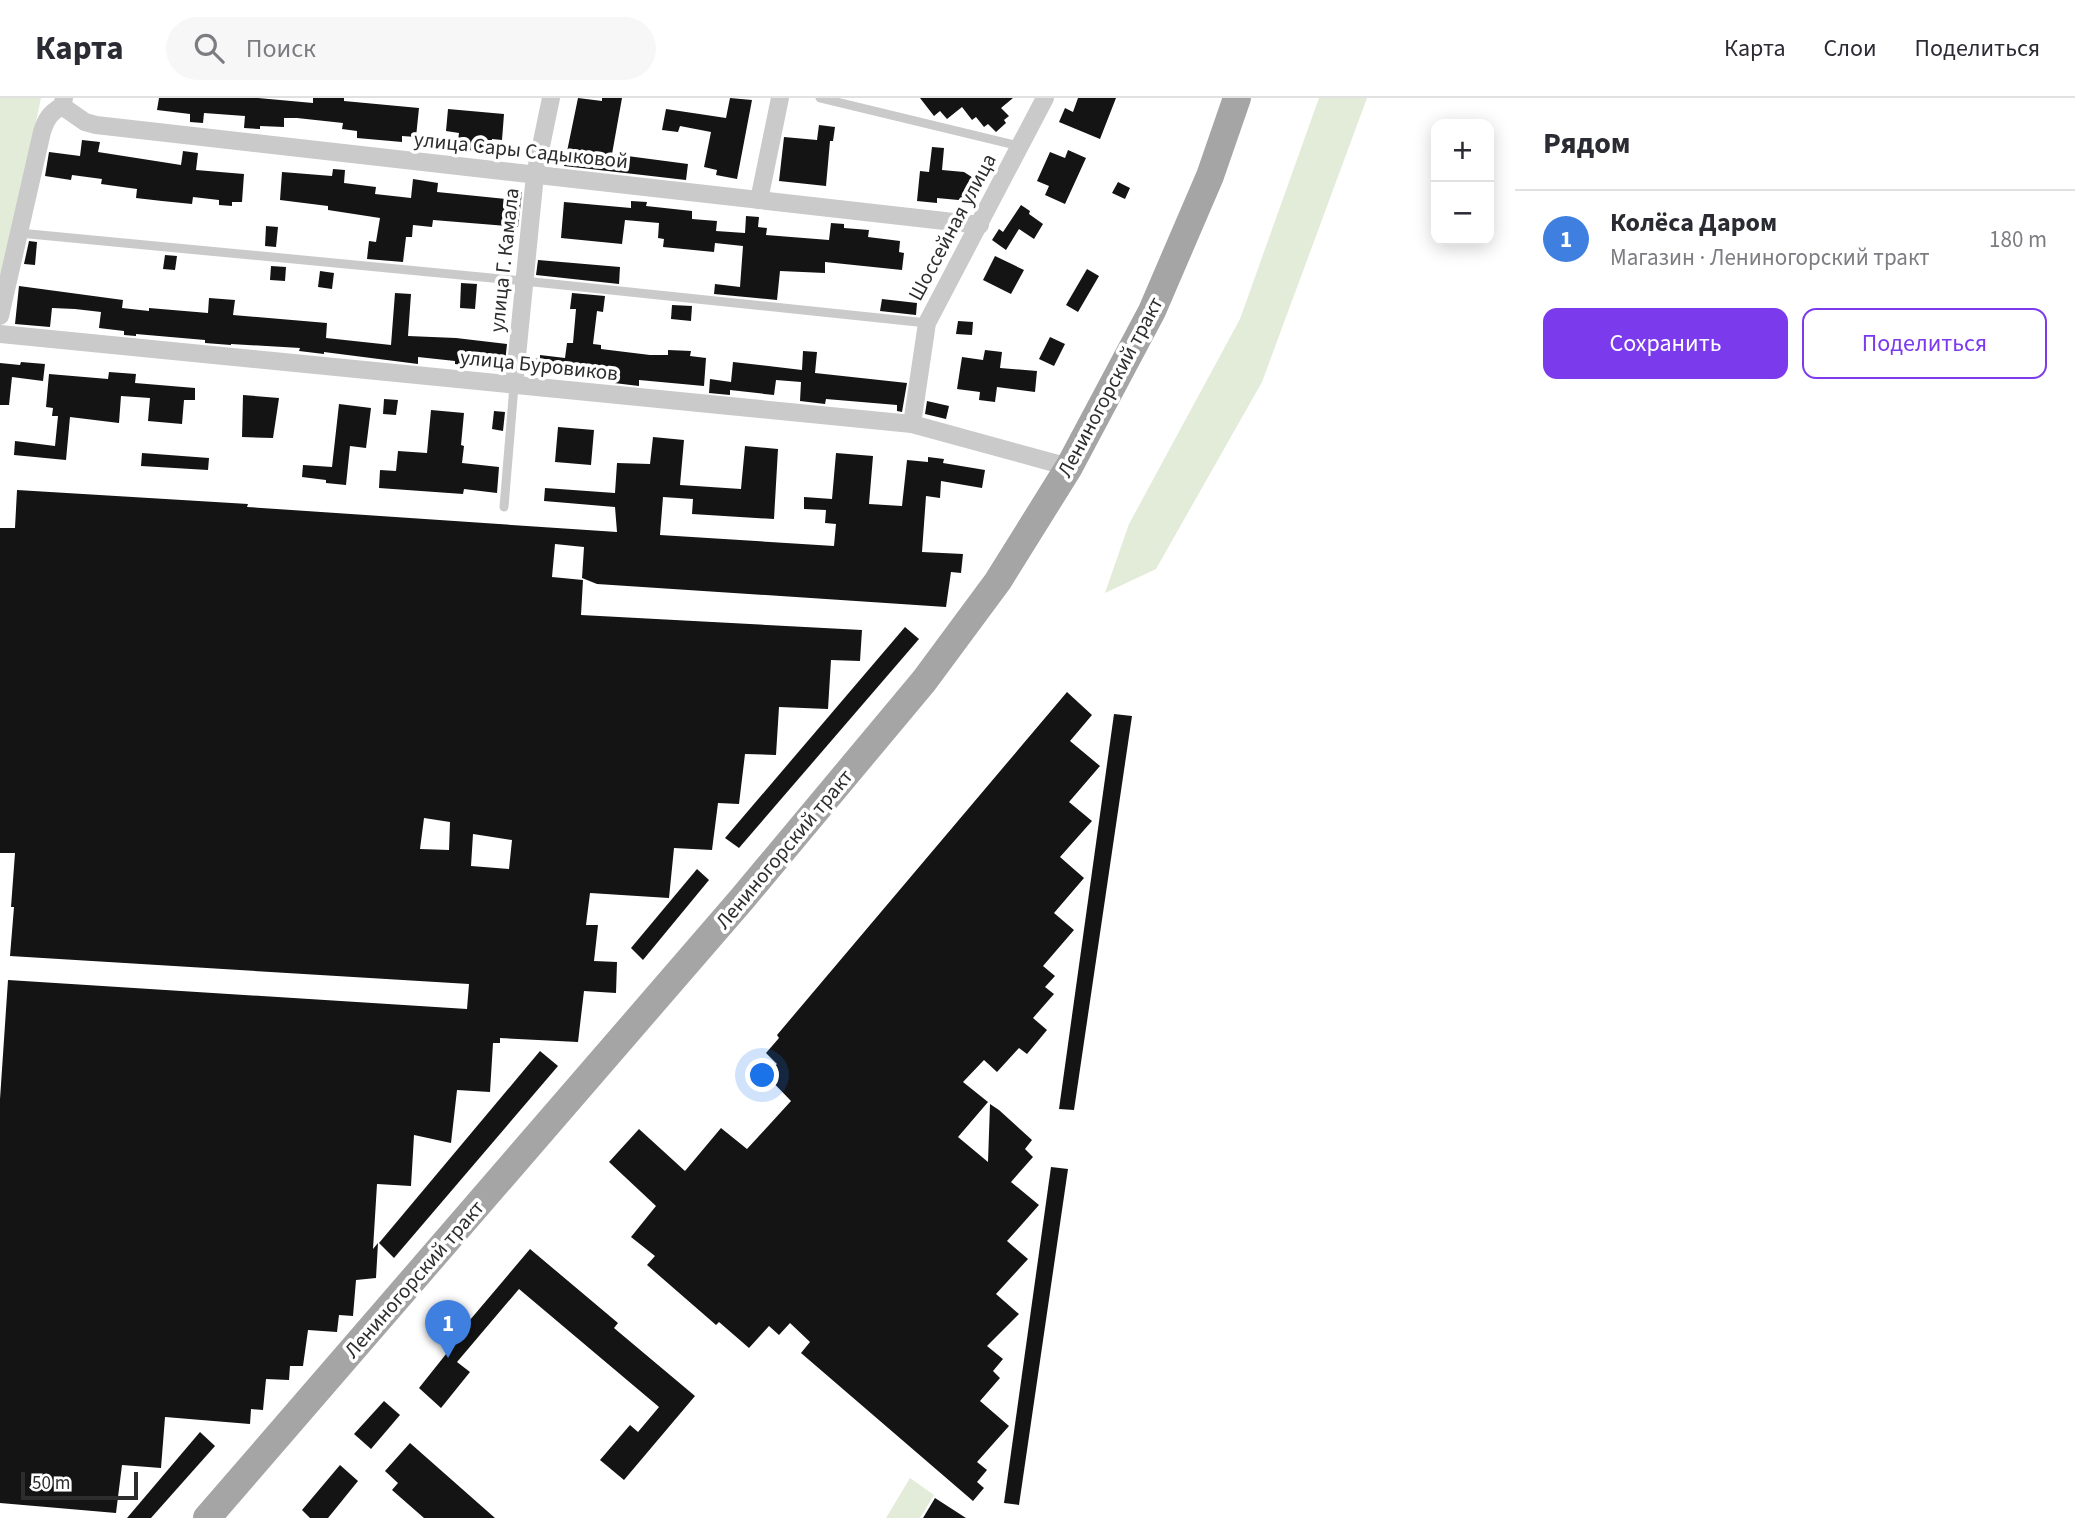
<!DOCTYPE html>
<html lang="ru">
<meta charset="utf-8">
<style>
:root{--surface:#fff;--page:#f7f7f7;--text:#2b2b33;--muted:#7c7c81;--line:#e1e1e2;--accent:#7c3aed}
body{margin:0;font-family:"Source Sans 3",sans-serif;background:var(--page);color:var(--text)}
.controls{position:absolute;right:21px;top:21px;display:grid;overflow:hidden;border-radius:14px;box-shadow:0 4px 18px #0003}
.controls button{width:63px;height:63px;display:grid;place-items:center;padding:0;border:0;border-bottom:2px solid var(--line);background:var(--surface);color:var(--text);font:35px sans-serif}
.scale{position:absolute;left:21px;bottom:18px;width:117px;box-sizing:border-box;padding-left:7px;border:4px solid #2d2d2d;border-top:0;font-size:19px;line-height:24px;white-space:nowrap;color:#2d2d2d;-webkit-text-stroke:5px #fff;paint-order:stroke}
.you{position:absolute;left:763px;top:978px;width:24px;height:24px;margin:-18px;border:5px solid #fff;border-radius:50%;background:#1a73e8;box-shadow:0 0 0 10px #1a73e833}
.badge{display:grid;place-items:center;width:46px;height:46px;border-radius:50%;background:var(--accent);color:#fff;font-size:23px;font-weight:700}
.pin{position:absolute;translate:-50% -58px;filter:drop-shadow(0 2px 4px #0008)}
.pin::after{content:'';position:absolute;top:37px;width:24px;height:21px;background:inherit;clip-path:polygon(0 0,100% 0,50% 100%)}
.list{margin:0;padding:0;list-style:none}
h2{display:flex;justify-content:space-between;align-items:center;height:91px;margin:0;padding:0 28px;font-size:30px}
h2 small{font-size:23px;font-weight:400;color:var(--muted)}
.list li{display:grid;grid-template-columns:46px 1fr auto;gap:21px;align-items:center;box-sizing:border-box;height:98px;padding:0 28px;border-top:2px solid var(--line)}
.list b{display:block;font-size:26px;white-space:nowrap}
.list p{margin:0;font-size:23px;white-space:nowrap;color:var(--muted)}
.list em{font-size:23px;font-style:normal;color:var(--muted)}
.actions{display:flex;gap:14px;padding:21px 28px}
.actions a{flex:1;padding:16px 0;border:2px solid var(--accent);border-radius:14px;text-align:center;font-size:24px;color:var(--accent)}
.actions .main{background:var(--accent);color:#fff}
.icon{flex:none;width:38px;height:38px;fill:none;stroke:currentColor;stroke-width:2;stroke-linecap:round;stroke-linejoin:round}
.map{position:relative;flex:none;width:1515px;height:1420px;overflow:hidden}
header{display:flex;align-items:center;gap:42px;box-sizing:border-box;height:98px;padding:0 35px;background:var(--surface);border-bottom:2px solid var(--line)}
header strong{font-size:33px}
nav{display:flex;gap:38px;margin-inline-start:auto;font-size:24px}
.search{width:490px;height:63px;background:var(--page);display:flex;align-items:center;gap:18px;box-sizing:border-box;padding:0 24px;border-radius:38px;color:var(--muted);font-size:26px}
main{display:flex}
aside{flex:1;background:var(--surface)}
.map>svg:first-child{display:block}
</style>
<header>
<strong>Карта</strong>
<div class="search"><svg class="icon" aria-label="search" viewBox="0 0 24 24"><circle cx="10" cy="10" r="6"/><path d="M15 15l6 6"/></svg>Поиск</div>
<nav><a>Карта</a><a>Слои</a><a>Поделиться</a></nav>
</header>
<main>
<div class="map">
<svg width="1515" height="1420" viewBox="0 0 1515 1420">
<rect width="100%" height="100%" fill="#fff"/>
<g fill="#e3ebd9">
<path d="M 0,0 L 41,0 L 0,192 Z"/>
<path d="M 1319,0 L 1367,0 L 1262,284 L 1156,471 L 1105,495 L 1129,426 L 1240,221 Z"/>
<path d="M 910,1380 L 934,1397 L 920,1420 L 886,1420 Z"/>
</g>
<g fill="#141414" fill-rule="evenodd">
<path d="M 159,0 L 258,0 L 313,5 L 313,0 L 344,0 L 344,3 L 419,10 L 416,39 L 402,38 L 402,44 L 357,40 L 357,33 L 342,31 L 343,25 L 297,20 L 284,20 L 284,29 L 260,28 L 260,31 L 244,30 L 245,18 L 204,15 L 203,25 L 190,24 L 190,16 L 157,12 Z"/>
<path d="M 578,0 L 602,3 L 602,0 L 622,0 L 612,56 L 688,66 L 686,82 L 564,68 Z"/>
<path d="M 730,0 L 752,2 L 737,81 L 716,77 L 717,72 L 704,69 L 711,34 L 680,28 L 678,34 L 662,32 L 666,11 L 726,20 Z"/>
<path d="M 920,0 L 1013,0 L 1001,10 L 1009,18 L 1004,22 L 1006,25 L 996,34 L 988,26 L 984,29 L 976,19 L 972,22 L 962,9 L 947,21 L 940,13 L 934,18 Z"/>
<path d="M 1078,0 L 1116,0 L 1100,41 L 1059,24 L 1065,10 L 1073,14 Z"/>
<path d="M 448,11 L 504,16 L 502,42 L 492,41 L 491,54 L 457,51 L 459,35 L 446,33 Z"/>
<path d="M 819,27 L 835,29 L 833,43 L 830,43 L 826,88 L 779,83 L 784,39 L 817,42 Z"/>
<path d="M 82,42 L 100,44 L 98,54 L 181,67 L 183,53 L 198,55 L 196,72 L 244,76 L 242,104 L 232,104 L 232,108 L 219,107 L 219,102 L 193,99 L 192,106 L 162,103 L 136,100 L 137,91 L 101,86 L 102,81 L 72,77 L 71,82 L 45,78 L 49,54 L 80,58 Z"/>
<path d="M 932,49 L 944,50 L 942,72 L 964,74 L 978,83 L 976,98 L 970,97 L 969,103 L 937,100 L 937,105 L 917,103 L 920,73 L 929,74 Z"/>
<path d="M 1068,52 L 1086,60 L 1065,106 L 1045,97 L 1049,88 L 1037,83 L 1050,54 L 1065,60 Z"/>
<path d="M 333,71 L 345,72 L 344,85 L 376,89 L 375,96 L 411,100 L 413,81 L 438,85 L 437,94 L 506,101 L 507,92 L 522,94 L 518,129 L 433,122 L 432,129 L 413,127 L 412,139 L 406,139 L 403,164 L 367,161 L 369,143 L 376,144 L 380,120 L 328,112 L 328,108 L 280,102 L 282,74 L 332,78 Z"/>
<path d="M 1118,84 L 1130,90 L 1125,101 L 1112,95 Z"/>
<path d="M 631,103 L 647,104 L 646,108 L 692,113 L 692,121 L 717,123 L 716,133 L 745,135 L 746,118 L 759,119 L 758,129 L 767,130 L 766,137 L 829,142 L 831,125 L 844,126 L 844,130 L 869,132 L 868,139 L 900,143 L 899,154 L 904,155 L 902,172 L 825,164 L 825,175 L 780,173 L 777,202 L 714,196 L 715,186 L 740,189 L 743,148 L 715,145 L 714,154 L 663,149 L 664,141 L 658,140 L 659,125 L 625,122 L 622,146 L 561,140 L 564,104 L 631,110 Z"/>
<path d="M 1021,107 L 1030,113 L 1029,116 L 1043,126 L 1034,141 L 1019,131 L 1006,152 L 992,142 L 999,131 L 1003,134 Z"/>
<path d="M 266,128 L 278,129 L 276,149 L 265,148 Z"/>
<path d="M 29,143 L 37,144 L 35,167 L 24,166 Z"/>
<path d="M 165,157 L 177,158 L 175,172 L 163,171 Z"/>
<path d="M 995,158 L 1024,172 L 1011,196 L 983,182 Z"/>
<path d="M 538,162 L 620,169 L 619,186 L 536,177 Z"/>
<path d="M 271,168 L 286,169 L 285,183 L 270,182 Z"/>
<path d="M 1087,171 L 1099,178 L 1078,214 L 1066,207 Z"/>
<path d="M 320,173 L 334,175 L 332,191 L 318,189 Z"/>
<path d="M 461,185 L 477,186 L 475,211 L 460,210 Z"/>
<path d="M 19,188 L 123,202 L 122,210 L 149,213 L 149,210 L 208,215 L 209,200 L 235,202 L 233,217 L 327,225 L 326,240 L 391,247 L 395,195 L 411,196 L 408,238 L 456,240 L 507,246 L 504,274 L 455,266 L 455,263 L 418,259 L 418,266 L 324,254 L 324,256 L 299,253 L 300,250 L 231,246 L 231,247 L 205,245 L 205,242 L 136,236 L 136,238 L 124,237 L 124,233 L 99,230 L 101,214 L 75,211 L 52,210 L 50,229 L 15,226 Z"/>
<path d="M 572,195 L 605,198 L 603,214 L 597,213 L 593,246 L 601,247 L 601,251 L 650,257 L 668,257 L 668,252 L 691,253 L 690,258 L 706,260 L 704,288 L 639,282 L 639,288 L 614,285 L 615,280 L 527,275 L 528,260 L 540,261 L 540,257 L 565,260 L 567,245 L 573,245 L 576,211 L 570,211 Z"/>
<path d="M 882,201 L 917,205 L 916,217 L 880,213 Z"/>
<path d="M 672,207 L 692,208 L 691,223 L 671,221 Z"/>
<path d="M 958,223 L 973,224 L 972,237 L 956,236 Z"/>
<path d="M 1050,239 L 1065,246 L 1054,268 L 1039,261 Z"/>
<path d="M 985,252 L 1002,254 L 1000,270 L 1037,273 L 1035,294 L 997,289 L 995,304 L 979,302 L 980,294 L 957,291 L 962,259 L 983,262 Z"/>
<path d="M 803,253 L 817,254 L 815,275 L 907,285 L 902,314 L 897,313 L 897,307 L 826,301 L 825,306 L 800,303 L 801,284 L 776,282 L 774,297 L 730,292 L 730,297 L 709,295 L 710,281 L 731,284 L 733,264 L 802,272 Z"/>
<path d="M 21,264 L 45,266 L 43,283 L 12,279 L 9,307 L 0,307 L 0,265 L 20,267 Z"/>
<path d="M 109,274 L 136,276 L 135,285 L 195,290 L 195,302 L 184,302 L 182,326 L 148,323 L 150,300 L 121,298 L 119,325 L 70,319 L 66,362 L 14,357 L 15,343 L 55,348 L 58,318 L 52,318 L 53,310 L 46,309 L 49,276 L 108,281 Z"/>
<path d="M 243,297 L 279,300 L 273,340 L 242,339 Z"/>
<path d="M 384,301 L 398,302 L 396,317 L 383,316 Z"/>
<path d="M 927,303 L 949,308 L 946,321 L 925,316 Z"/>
<path d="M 339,306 L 371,310 L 366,350 L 350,348 L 346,387 L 326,385 L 326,382 L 302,379 L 303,367 L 332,369 Z"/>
<path d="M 431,312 L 464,315 L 461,347 L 464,348 L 462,365 L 499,369 L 497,395 L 464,391 L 463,396 L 379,390 L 380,372 L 396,373 L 398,353 L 427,355 Z"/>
<path d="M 494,313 L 505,314 L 503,333 L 492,331 Z"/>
<path d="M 558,329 L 594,332 L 591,367 L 555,364 Z"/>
<path d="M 653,339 L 684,342 L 680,387 L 741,391 L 745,348 L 778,351 L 774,421 L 692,416 L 693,401 L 663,399 L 660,437 L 834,448 L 836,426 L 825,425 L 826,412 L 804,411 L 804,399 L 832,401 L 836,355 L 873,358 L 869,406 L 902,408 L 907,362 L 928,364 L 928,359 L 944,361 L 943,365 L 985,372 L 982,390 L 941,383 L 940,400 L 926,398 L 922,454 L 963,456 L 961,475 L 951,474 L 946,509 L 597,486 L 582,480 L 584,449 L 555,446 L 552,479 L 583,482 L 581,517 L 862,532 L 860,563 L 831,562 L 828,611 L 779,609 L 776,657 L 745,656 L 739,706 L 718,705 L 712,752 L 674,750 L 669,800 L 590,795 L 586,827 L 598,827 L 594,863 L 617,864 L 616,895 L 584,893 L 578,944 L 500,940 L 500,945 L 493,945 L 490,994 L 457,992 L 451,1045 L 414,1037 L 411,1088 L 377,1086 L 373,1151 L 378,1145 L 376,1180 L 356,1182 L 353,1218 L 339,1217 L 337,1234 L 308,1232 L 303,1268 L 290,1268 L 289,1282 L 266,1281 L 263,1312 L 251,1311 L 250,1326 L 165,1319 L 161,1370 L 122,1367 L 116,1415 L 0,1405 L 0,1001 L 8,882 L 467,911 L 469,886 L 10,858 L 14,809 L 11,809 L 15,755 L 0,755 L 0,430 L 15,430 L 17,392 L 248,406 L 247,409 L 617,434 L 615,409 L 544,403 L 545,390 L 615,395 L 617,365 L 650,366 ZM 424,720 L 450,724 L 449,752 L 420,751 ZM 473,736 L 512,742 L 509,771 L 471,768 Z"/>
<path d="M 142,355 L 209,360 L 208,372 L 141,368 Z"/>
<path d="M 905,529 L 919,541 L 739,750 L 725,740 Z"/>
<path d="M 1067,594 L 1092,617 L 1070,643 L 1100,668 L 1069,704 L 1092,723 L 1060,759 L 1084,780 L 1054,815 L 1074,832 L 1043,868 L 1055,878 L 1045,889 L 1054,896 L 1033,920 L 1047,932 L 1027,956 L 1019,950 L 997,974 L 984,962 L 963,984 L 988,1004 L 958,1039 L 988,1064 L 990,1006 L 999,1012 L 1032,1042 L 1025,1051 L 1033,1059 L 1011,1084 L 1039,1107 L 1007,1143 L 1028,1161 L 996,1196 L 1019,1216 L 987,1248 L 1003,1261 L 993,1273 L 1000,1280 L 980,1303 L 1009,1328 L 977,1364 L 987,1372 L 977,1384 L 984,1390 L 973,1403 L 801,1255 L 810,1244 L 790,1225 L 779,1237 L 769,1228 L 749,1250 L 719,1224 L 716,1227 L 647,1167 L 655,1158 L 631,1139 L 656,1108 L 609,1064 L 639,1031 L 685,1073 L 721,1030 L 747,1051 L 791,1003 L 765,976 L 777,966 L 766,955 L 779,940 L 777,937 Z"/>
<path d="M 1114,616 L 1132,618 L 1074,1012 L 1059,1011 Z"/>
<path d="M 697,771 L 709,782 L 643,862 L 631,850 Z"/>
<path d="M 540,953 L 558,968 L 394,1160 L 379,1145 Z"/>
<path d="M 1051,1069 L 1068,1071 L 1019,1407 L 1004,1405 Z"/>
<path d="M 530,1151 L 618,1225 L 614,1230 L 695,1298 L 624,1382 L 600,1362 L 630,1327 L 638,1334 L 659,1309 L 519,1191 L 457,1264 L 470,1274 L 441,1310 L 419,1290 L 458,1241 L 445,1230 L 453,1220 L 464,1229 Z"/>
<path d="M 384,1303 L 400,1317 L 371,1351 L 354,1336 Z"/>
<path d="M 200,1334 L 215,1348 L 151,1420 L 127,1420 Z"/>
<path d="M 410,1345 L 495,1420 L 424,1420 L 392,1392 L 398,1385 L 385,1373 Z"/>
<path d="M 340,1367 L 358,1383 L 328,1420 L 310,1420 L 302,1412 Z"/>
<path d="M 935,1400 L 966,1420 L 923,1420 Z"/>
</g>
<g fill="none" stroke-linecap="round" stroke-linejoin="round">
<g stroke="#cacaca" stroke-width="9">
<path d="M 820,0 L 1019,48"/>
<path d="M 19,135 L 524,183 L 927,225"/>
<path d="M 504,409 L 514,288"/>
</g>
<g stroke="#cacaca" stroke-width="18">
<path d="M 62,8 L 85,24 L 96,27 L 980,127"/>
<path d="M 759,102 L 780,0"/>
<path d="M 0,218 L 42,34 C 46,21 50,15 62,8 L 64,0"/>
<path d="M 0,236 L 912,326 L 1069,369"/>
<path d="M 514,288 L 535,77 L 551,0"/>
<path d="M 912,326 L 927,225 L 1045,0"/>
</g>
<path stroke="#a5a5a5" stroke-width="28" d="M 207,1420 L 742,801 L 924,583 L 998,483 L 1069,369 L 1152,213 L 1210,78 L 1237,0"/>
</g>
<g text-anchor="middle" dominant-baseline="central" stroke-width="7" stroke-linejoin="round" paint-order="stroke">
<g font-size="21" fill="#2d2d2d" stroke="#fff">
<text transform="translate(521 52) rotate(6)">улица Сары Садыковой</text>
<text transform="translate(952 129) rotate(-62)">Шоссейная улица</text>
<text transform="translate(504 162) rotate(-84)">улица Г. Камала</text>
<text transform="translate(539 267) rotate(6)">улица Буровиков</text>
<text transform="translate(1110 289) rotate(-62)">Лениногорский тракт</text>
<text transform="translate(784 751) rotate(-50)">Лениногорский тракт</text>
<text transform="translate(414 1181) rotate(-49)">Лениногорский тракт</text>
</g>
</g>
</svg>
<div class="controls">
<button>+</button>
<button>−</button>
</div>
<div class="scale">50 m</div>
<div class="you"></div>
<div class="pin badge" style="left:448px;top:1260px;background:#3f7fe0">1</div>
</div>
<aside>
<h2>Рядом<small></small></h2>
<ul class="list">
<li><span class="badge" style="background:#3f7fe0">1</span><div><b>Колёса Даром</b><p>Магазин · Лениногорский тракт</p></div><em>180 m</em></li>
</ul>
<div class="actions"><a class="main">Сохранить</a><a>Поделиться</a></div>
</aside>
</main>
